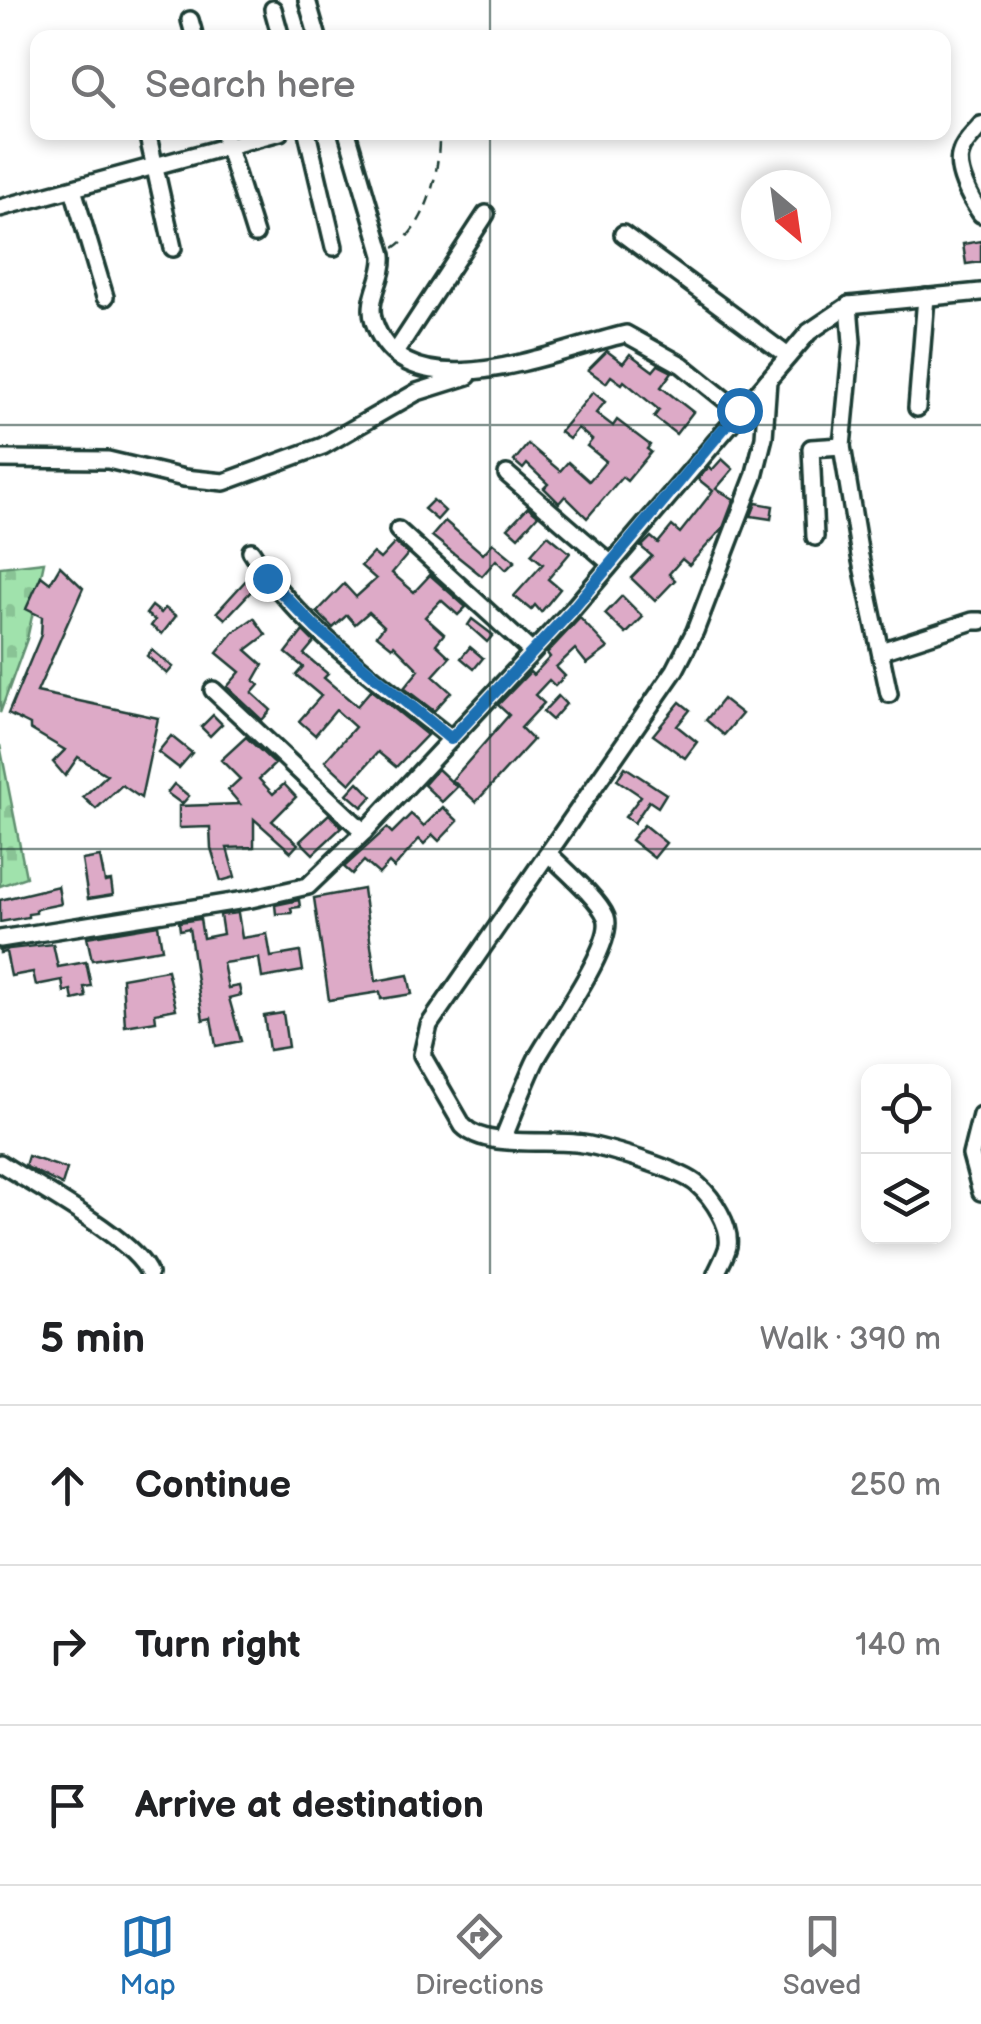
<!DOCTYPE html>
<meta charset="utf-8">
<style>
:root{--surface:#fff;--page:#f2f2f2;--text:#202124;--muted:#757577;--line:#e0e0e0;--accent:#1f6fb2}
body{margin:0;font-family:"Balsamiq Sans",sans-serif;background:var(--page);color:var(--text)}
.controls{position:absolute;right:30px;bottom:30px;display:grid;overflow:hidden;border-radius:20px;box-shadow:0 5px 15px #0003}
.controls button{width:90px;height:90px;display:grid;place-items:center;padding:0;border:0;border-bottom:2px solid var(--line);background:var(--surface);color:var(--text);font:50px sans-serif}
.compass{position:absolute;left:741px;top:170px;width:90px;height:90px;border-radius:50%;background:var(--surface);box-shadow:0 5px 15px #0003;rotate:151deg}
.stop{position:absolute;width:30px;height:30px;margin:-22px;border:8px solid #1f6fb2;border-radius:50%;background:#fff}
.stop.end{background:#1f6fb2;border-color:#fff;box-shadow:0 2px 10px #0008}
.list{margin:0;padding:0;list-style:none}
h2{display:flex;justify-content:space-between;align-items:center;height:130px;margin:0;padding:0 40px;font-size:42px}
h2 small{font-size:32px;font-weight:400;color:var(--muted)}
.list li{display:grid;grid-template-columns:65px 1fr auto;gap:30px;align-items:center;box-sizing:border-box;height:160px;padding:0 40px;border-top:2px solid var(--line)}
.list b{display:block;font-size:38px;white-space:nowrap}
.list em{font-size:32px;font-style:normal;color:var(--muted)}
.icon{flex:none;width:55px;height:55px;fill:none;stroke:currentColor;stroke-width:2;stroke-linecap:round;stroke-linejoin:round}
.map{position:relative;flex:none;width:981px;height:1274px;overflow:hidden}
.search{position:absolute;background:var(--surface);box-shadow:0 5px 15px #0003;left:30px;right:30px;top:30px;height:110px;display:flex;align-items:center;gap:25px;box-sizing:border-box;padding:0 35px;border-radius:20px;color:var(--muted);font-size:38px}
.sheet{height:610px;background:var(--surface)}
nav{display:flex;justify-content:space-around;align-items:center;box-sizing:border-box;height:140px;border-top:2px solid var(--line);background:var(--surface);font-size:28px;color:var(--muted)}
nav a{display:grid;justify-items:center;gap:5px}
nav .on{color:var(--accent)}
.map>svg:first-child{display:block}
</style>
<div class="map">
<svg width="981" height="1274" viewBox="0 0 981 1274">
<defs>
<pattern id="cemetery-stones" width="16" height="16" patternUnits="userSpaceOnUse" patternTransform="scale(2.5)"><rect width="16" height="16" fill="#a0e2ac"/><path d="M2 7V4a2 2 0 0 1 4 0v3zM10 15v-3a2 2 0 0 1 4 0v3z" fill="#89c395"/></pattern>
</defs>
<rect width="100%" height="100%" fill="#fff"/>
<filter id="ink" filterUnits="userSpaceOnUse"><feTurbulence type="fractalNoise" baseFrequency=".01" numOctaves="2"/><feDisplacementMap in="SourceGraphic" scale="20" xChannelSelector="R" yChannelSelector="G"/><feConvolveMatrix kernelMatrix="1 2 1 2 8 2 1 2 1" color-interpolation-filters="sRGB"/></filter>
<g filter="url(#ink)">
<g fill="url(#cemetery-stones)" stroke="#609070" stroke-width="2.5">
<path d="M 44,562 L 27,639 L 0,713 L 0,567 Z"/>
<path d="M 0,745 L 26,877 L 0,886 Z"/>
</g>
<g fill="#ddaac7" stroke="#1f3d34" stroke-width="2.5">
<path d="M 981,241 L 981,262 L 966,264 L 963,244 Z"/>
<path d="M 607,351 L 623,363 L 630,354 L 653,371 L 658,365 L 672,372 L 661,387 L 693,412 L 676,434 L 654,417 L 659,410 L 624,381 L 622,384 L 611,376 L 606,383 L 588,370 Z"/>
<path d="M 593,392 L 605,402 L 596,413 L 613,426 L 617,420 L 650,445 L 647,449 L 651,452 L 627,481 L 622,477 L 587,518 L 565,496 L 559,503 L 544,488 L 548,484 L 527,464 L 523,469 L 514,461 L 528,444 L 560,471 L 568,462 L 589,481 L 606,461 L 587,446 L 592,440 L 578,428 L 569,439 L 560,432 Z"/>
<path d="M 722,459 L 733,469 L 716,489 L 734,499 L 723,528 L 689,565 L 682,559 L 669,574 L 675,580 L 655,601 L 631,578 L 652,556 L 641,547 L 651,537 L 658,543 L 672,526 L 680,533 L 713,491 L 698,479 L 709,467 L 712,470 Z"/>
<path d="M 433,500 L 445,511 L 437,520 L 424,509 Z"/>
<path d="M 756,503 L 773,506 L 771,519 L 751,516 Z"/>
<path d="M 528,507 L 538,515 L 518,537 L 508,528 Z"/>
<path d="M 445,521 L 483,554 L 493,543 L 515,561 L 506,570 L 496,560 L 482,576 L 432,536 Z"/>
<path d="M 548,535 L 570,553 L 548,579 L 560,589 L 541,612 L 535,605 L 531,610 L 514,596 L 543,564 L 531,554 Z"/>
<path d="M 395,543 L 408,554 L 392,573 L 414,592 L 430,575 L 466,607 L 458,615 L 441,600 L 425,617 L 444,634 L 436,644 L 450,657 L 433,676 L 451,692 L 434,711 L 404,688 L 419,670 L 394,645 L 392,647 L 377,635 L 384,626 L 369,612 L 355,624 L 347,615 L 333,628 L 317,612 L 344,584 L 356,597 L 376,579 L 361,566 L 373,553 L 380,559 Z"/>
<path d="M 60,566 L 83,588 L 37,692 L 158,718 L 141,798 L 122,785 L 96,809 L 83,797 L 107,775 L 78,757 L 65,776 L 53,762 L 65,750 L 30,729 L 30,725 L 8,714 L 41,635 L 42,617 L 26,609 L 41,576 L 50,583 Z"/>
<path d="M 248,578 L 256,586 L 225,619 L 217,612 Z"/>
<path d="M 622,596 L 643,617 L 626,634 L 605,614 Z"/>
<path d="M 152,606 L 161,613 L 165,608 L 176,616 L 162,634 L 151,626 L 155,620 L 146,614 Z"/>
<path d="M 254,618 L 266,635 L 246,650 L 263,665 L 254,681 L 259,685 L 252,693 L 271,710 L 262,720 L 227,687 L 240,672 L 217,653 L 234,632 Z"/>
<path d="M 580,618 L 608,648 L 587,664 L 575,649 L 556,667 L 565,676 L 555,686 L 549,680 L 535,695 L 544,703 L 521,728 L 533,740 L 476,802 L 452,780 L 509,715 L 498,705 L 530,672 L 533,675 L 550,657 L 547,653 Z"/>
<path d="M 472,619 L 493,635 L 487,642 L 468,625 Z"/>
<path d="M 303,631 L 314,642 L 304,654 L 328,674 L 324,678 L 357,706 L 371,690 L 427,735 L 396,767 L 378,752 L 350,784 L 325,761 L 355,727 L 336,710 L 315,735 L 299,721 L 321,696 L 296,675 L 303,667 L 286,653 Z"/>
<path d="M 470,647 L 483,658 L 474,669 L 461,658 Z"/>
<path d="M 152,650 L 173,667 L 167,674 L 147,656 Z"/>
<path d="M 558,696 L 566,704 L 552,720 L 543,712 Z"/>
<path d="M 723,699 L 742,714 L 724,735 L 706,720 Z"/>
<path d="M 680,702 L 690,710 L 677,726 L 697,742 L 685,758 L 653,735 Z"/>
<path d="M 213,715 L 222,724 L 210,736 L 201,727 Z"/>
<path d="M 171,736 L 192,753 L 179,768 L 158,752 Z"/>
<path d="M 246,737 L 275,764 L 259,779 L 273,794 L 284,784 L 296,797 L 272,821 L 298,844 L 291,852 L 254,819 L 254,847 L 227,848 L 235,877 L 221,881 L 211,848 L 210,827 L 179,828 L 179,806 L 240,804 L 228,790 L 240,779 L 221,760 Z"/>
<path d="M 625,767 L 666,794 L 658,807 L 649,801 L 634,823 L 625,817 L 641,796 L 617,780 Z"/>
<path d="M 438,769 L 457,787 L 442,802 L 424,785 Z"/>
<path d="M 358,782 L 372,796 L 362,807 L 347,794 Z"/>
<path d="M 174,784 L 189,796 L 182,804 L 167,793 Z"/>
<path d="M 443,807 L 458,821 L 439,841 L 433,835 L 424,844 L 419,839 L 394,868 L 389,863 L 379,874 L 364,861 L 352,874 L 344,867 L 387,828 L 392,833 L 411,814 L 424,826 Z"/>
<path d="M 329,814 L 342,827 L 313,854 L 300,841 Z"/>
<path d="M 644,825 L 666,843 L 654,858 L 631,840 Z"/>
<path d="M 100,857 L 105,882 L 111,881 L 113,895 L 88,899 L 82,860 Z"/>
<path d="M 58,886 L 61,904 L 36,909 L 36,913 L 28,914 L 28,917 L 0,922 L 0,900 Z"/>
<path d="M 363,889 L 376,981 L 408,975 L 412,994 L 381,999 L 380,992 L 329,1000 L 314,898 Z"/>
<path d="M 299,900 L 300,907 L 291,908 L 292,913 L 276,914 L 275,905 Z"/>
<path d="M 238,913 L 242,938 L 267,934 L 271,957 L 300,952 L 303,971 L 262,978 L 259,958 L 223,963 L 228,988 L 239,986 L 241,995 L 229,998 L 241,1041 L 216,1046 L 211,1018 L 203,1020 L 189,928 L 180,930 L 179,922 L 200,919 L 203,938 L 223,934 L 220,915 Z"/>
<path d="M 158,925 L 162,949 L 92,960 L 87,937 Z"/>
<path d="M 53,944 L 58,967 L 86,962 L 91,986 L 84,987 L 86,997 L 73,1000 L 71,990 L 64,992 L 62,980 L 36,985 L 33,972 L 11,976 L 6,952 L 0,953 L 0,950 Z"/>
<path d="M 167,970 L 176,1009 L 155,1013 L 156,1021 L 125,1026 L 122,978 Z"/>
<path d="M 283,1013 L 288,1047 L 269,1050 L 264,1016 Z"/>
<path d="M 28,1156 L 67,1169 L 62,1185 L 25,1166 Z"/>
</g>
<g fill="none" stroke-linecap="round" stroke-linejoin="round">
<defs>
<g id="minor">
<path d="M 307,0 L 318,38"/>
<path d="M 273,9 L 281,38"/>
<path d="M 190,20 L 195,38"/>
<path d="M 981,125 C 974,134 964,142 961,152 C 954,169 971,200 981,214"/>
<path d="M 147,132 L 173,248"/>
<path d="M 223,132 L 255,234"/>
<path d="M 307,132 L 334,247"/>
<path d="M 347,132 L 383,255 C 385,279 366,298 374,322 C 406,418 561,348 626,334 L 682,365 L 739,411"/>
<path d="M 73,189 L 105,297"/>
<path d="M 0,208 L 280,132"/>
<path d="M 623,234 L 788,356"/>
<path d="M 849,305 L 852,342 L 842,446 L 860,556 L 889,694"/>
<path d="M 395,353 L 486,214"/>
<path d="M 917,408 L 926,297"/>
<path d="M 0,459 L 108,460 L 184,478 L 224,482 L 323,446 L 417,392 L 468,376"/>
<path d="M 507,474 L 610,563"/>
<path d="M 398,530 L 532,652"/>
<path d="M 815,537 L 811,448 L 842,446"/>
<path d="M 251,551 C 298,628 381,682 451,739"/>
<path d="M 881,651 L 973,621 L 981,621"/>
<path d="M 213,690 L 364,832"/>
<path d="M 0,939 L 251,899 L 308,886 L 364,832 L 571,611 L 809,332 L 849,305 L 981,292"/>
<path d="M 981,1115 L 971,1155 L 981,1192"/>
<path d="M 503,1139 C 514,1113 524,1085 536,1060 C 550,1033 616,944 606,917 C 598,898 565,870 549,854"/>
<path d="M 0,1163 C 32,1184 138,1241 149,1274"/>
<path d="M 716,1274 C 720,1265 726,1255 728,1246 C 731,1226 713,1198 698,1185 C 682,1170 607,1148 583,1144 C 551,1138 487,1150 463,1126 L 422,1055 L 429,1025 L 675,670 L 695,631 L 754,477 L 764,437 L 768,380"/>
</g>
</defs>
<use href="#minor" stroke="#1f3d34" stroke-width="22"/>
<path stroke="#1f3d34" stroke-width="2.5" stroke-dasharray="10 8" stroke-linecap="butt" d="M 394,248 C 428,225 440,171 439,132"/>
<use href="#minor" stroke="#fff" stroke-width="15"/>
</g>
</g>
<g fill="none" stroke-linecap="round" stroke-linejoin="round" filter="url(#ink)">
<path stroke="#1f6fb2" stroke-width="12" d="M 267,578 L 316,628 L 451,739 L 571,611 L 739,410"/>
</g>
<path fill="none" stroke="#1f3d34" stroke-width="2.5" stroke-opacity="0.55" d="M 490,0 L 490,38M 490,132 L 490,1274M 0,425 L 981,425M 0,849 L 981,849"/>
</svg>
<div class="controls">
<button><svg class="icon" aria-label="locate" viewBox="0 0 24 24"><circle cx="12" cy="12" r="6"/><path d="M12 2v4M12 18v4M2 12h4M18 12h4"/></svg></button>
<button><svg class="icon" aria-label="layers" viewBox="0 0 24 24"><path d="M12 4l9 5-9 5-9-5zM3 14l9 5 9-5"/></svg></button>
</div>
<svg class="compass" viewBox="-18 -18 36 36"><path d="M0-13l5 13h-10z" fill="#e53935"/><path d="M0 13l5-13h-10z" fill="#757577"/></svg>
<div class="stop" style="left:739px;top:410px"></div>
<div class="stop end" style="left:267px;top:578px"></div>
<div class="search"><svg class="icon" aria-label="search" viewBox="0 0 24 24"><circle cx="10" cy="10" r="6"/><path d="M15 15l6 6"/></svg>Search here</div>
</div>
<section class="sheet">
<h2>5 min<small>Walk · 390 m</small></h2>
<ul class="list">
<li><svg class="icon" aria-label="ahead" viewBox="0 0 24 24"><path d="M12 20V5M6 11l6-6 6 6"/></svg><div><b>Continue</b></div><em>250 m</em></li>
<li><svg class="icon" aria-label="right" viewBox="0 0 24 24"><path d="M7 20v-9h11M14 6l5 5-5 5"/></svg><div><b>Turn right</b></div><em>140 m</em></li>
<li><svg class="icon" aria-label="arrive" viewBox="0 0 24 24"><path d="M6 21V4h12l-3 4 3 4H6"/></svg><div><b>Arrive at destination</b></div></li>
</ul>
</section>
<nav>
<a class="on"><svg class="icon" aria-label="map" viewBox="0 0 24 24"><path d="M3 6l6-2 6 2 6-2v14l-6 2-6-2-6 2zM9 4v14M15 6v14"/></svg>Map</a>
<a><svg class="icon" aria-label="directions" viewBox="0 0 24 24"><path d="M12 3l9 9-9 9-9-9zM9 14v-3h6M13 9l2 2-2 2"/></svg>Directions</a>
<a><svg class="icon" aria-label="saved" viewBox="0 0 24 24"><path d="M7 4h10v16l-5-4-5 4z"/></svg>Saved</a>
</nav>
